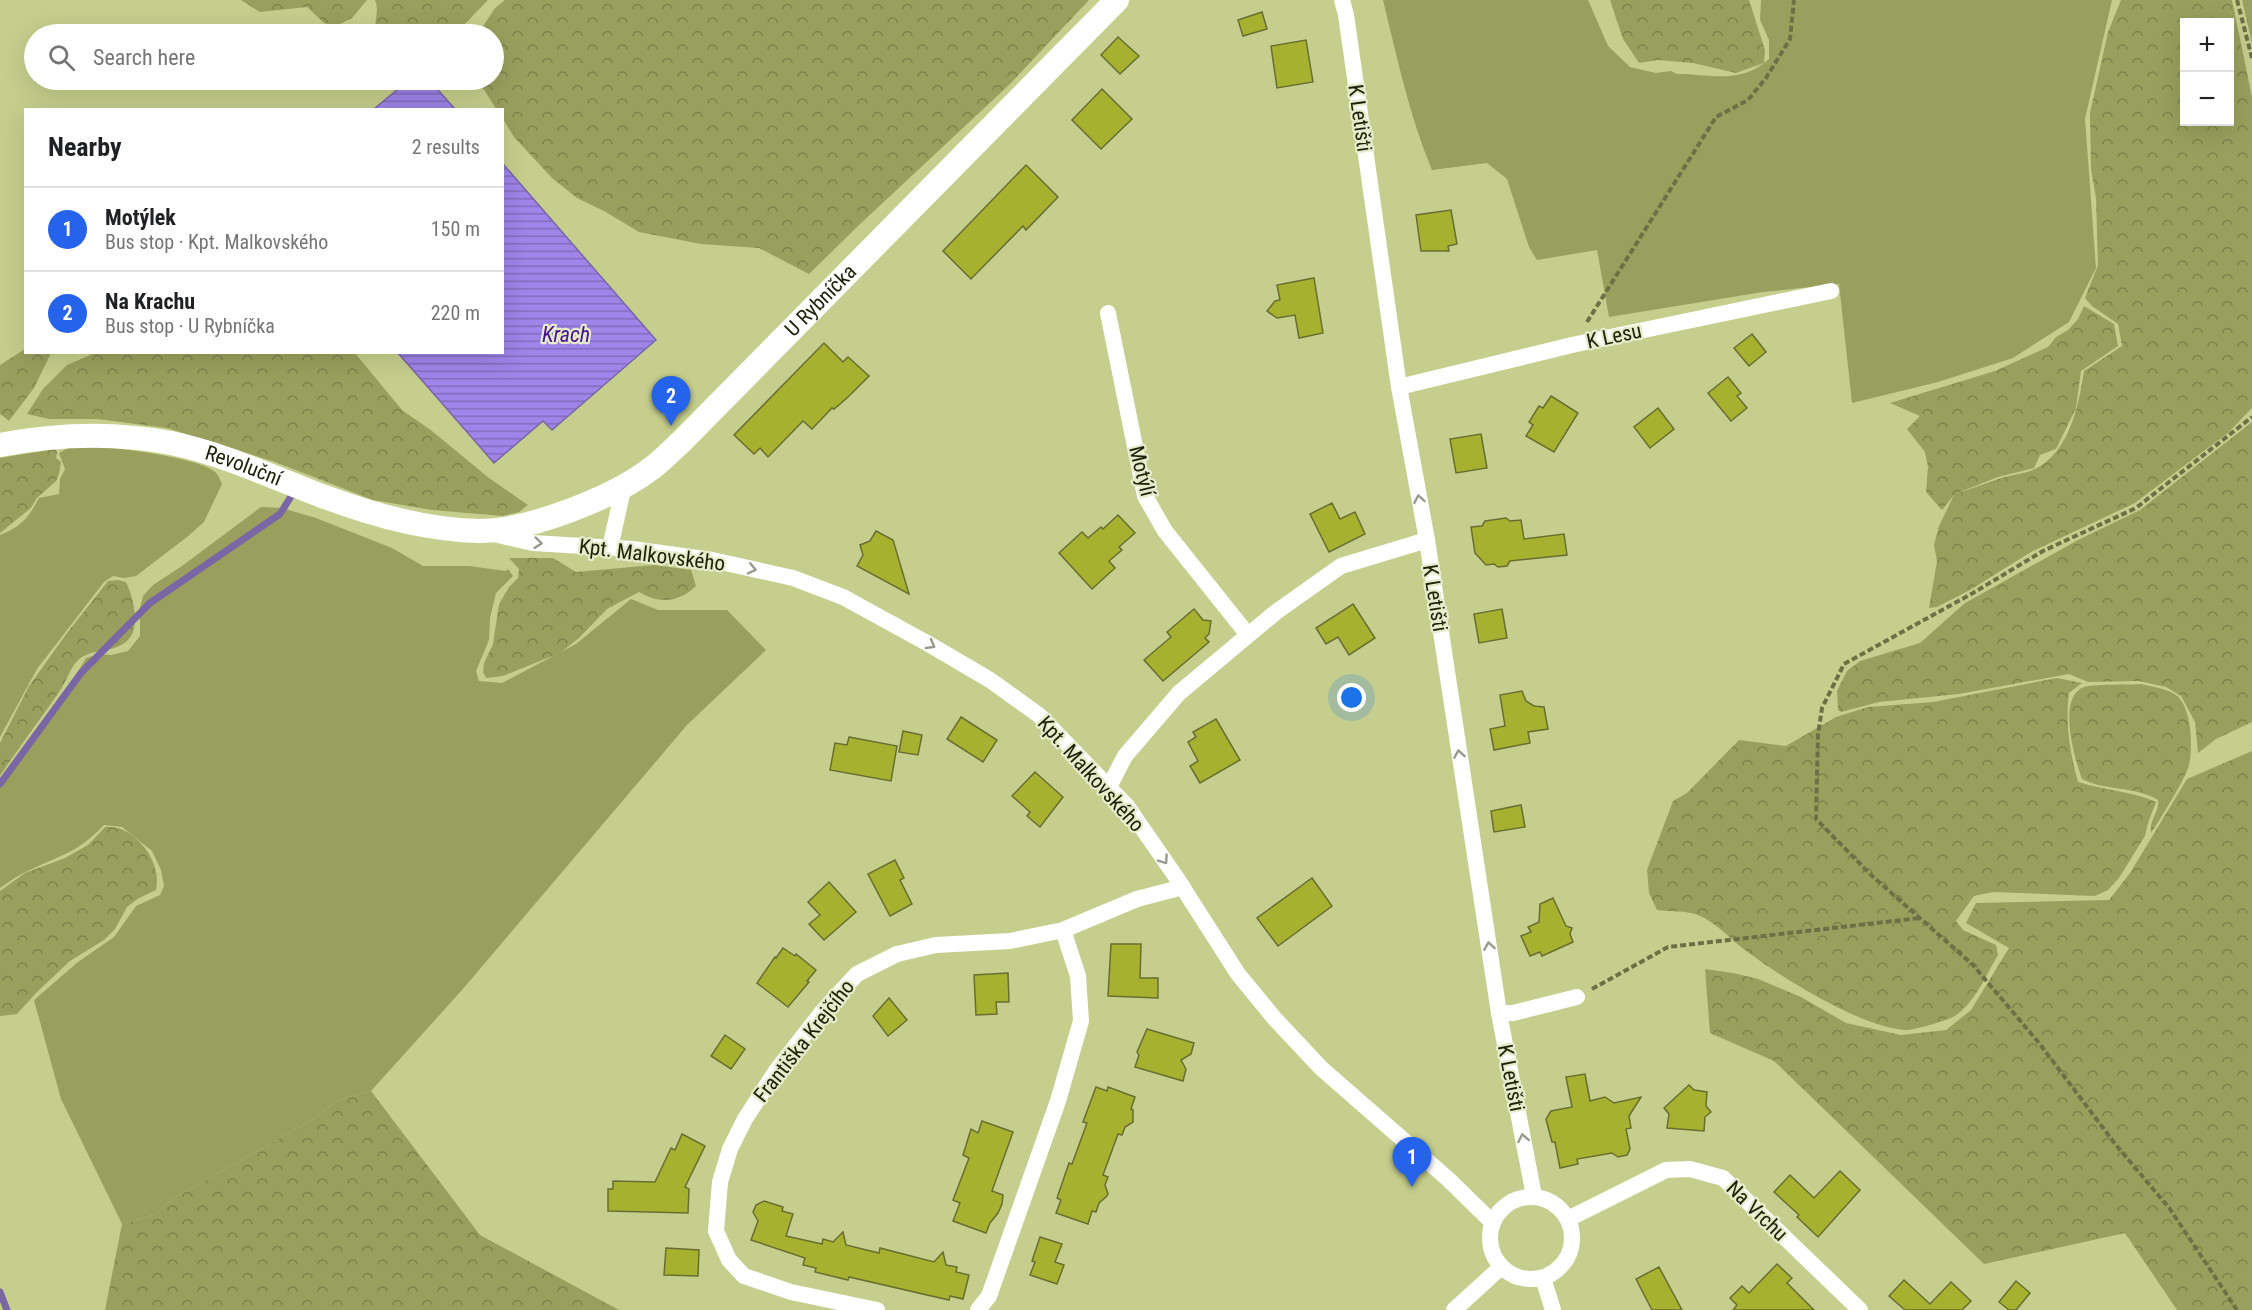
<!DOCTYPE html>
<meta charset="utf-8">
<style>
:root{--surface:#fff;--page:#f2f2f2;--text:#202124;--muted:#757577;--line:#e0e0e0;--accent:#2563eb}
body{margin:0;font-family:"Roboto Condensed",sans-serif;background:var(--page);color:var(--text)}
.controls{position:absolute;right:18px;top:18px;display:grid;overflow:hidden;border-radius:0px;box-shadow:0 6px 24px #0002}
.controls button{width:54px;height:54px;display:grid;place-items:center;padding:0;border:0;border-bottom:2px solid var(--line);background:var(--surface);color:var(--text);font:30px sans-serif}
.you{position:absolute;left:1352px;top:698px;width:21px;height:21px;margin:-15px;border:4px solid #fff;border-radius:50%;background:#1a73e8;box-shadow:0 0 0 9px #1a73e833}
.badge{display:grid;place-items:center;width:39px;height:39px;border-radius:50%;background:var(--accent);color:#fff;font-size:20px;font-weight:700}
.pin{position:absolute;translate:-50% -50px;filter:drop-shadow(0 2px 3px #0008)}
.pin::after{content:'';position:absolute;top:32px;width:21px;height:18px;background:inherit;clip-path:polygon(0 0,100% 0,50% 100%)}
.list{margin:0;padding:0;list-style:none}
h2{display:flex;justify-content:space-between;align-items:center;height:78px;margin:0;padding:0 24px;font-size:26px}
h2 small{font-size:20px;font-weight:400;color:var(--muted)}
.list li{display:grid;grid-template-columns:39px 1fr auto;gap:18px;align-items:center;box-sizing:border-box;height:84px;padding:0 24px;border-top:2px solid var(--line)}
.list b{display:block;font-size:22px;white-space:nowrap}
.list p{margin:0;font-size:20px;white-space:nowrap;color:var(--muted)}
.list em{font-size:20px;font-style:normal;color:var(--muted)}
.icon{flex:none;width:33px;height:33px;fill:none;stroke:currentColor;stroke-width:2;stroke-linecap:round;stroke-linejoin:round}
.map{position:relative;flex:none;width:2252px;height:1310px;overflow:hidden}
.search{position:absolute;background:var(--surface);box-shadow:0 6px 24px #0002;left:24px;top:24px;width:480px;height:66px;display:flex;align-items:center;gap:15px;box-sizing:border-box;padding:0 21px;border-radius:33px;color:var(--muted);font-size:22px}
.panel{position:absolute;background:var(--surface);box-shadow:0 6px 24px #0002;left:24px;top:108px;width:480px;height:246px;border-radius:0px}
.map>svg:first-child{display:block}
</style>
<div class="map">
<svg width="2252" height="1310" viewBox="0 0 2252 1310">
<defs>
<pattern id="forest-crowns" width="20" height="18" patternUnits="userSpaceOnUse" patternTransform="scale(1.5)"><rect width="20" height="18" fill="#99a05d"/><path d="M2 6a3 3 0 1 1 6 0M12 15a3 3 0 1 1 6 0" fill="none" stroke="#7c824b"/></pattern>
<pattern id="water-rules" width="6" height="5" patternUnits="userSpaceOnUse" patternTransform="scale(1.5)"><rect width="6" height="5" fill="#9f84e9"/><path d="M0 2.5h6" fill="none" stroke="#816cbb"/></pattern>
</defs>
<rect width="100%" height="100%" fill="#c6ce8d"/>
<g fill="#99a05d">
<path d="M 1383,0 L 1588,0 L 1608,46 L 1630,67 L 1656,73 L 1671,71 L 1677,74 C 1713,74 1739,85 1769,59 L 1769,40 L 1760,20 L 1761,0 L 2112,0 L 2085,119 L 2096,268 L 2069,322 L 2013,358 L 1938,382 L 1852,403 L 1839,284 L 1763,292 L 1609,317 L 1597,250 L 1537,260 L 1529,247 L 1507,179 L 1487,163 L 1432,170 C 1409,115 1397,57 1383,0 Z"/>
<path d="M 102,447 C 124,449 200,458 215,472 C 218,474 220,480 222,484 L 204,522 L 187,537 L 136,576 L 124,578 L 113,576 L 104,582 L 37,669 L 0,737 L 0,535 C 21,527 29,517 39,498 L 59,494 L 60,479 L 65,469 L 59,453 L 68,448 Z"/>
<path d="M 261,507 L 282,508 L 316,518 L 392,548 L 423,566 L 469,566 L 506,571 L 508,569 L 513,576 L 496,593 L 490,618 L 489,640 L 476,671 L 479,681 L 502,683 L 576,644 L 631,599 L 658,610 L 727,610 L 766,650 L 687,725 L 462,990 L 371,1091 L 338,1100 L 312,1120 L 174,1198 L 156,1214 L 122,1224 L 61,1099 L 34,1000 L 78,962 L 114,937 L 136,906 L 160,895 L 164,886 L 161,870 L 152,851 L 122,827 L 104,825 C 78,853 60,855 28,871 C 18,875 9,882 0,888 L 0,784 L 52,716 L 86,658 L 100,654 L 111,655 L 128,651 L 140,636 L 140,608 L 143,596 L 153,585 L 182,566 Z"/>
</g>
<g fill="url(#forest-crowns)" fill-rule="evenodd">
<path d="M 241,0 L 367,0 L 352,18 L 334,27 L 324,23 L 307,7 L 260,12 Z"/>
<path d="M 375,0 L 488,0 L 455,34 L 376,34 C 373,23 380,11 375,0 Z"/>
<path d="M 505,0 L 1089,0 L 1009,85 L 858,226 L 809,274 L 759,248 L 701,244 L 639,232 L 604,211 L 577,198 L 552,178 L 514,137 L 503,119 L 502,110 L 496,109 L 478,80 L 494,80 L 494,34 L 478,34 L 495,8 Z"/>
<path d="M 1610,0 L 1749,0 L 1765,50 L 1764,63 L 1736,73 L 1693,63 L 1658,60 L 1639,63 L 1623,39 Z"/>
<path d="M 2121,0 L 2232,0 L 2252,97 L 2252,408 L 2229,432 L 2135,503 L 2031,552 L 1970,590 L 1937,607 L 1929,608 L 1937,561 L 1934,545 L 1939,526 L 1954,495 L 1942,510 L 1926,492 L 1928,467 L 1925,452 L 1907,429 L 1920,416 L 1890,403 L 1995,371 L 2048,347 L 2056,337 L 2068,330 L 2078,319 L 2084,306 L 2114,324 L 2118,346 L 2081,371 L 2076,408 L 2056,449 L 2040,455 L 2034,468 L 1998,477 L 1955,494 C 1970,489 1984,484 1998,479 C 2013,474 2029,474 2042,465 C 2071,445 2079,403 2084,371 L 2122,346 L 2118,324 L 2092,306 L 2085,298 L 2098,265 L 2096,198 L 2091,169 L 2090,113 L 2108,32 ZM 2184,22 L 2230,22 L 2230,122 L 2184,122 Z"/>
<path d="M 2242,0 L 2252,0 L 2252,43 Z"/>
<path d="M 25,349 L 26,352 L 51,353 L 34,388 L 9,421 L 0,414 L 0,365 Z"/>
<path d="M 97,352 L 355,353 L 402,410 L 432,431 L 489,478 L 528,505 L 519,512 L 503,516 L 432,510 L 373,500 L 275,462 L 167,428 L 97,419 L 49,419 L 27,414 L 43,389 L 67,365 Z"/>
<path d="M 2252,422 L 2252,722 L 2216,739 L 2198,753 L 2195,722 L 2181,696 L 2166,687 L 2139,681 L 2088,682 L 2069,674 L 1959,694 L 1879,702 L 1841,712 L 1838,710 L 1837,691 L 1847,671 L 1860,661 L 1920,643 L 1965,603 L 2078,540 L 2140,510 Z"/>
<path d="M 55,449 L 57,452 L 56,458 L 61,462 L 59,474 L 56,481 L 37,498 L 31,508 L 0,533 L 0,458 Z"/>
<path d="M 509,558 L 553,558 L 576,572 L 654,565 L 691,570 L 696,586 C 678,603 659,604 639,592 L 607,609 L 579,638 L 560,653 L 503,676 L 486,678 L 483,672 L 484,663 L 493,644 L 499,604 L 509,587 L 518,578 L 519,569 Z"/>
<path d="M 118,580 L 126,582 C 132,594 140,623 131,636 C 119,655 94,646 78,660 C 70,668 66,683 59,692 C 40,720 19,747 0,776 L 0,743 L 29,686 L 67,633 L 108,581 Z"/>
<path d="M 2057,678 L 2082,683 L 2069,693 C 2065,725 2070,752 2078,782 C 2104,790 2131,791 2156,802 L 2148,823 L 2145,836 L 2119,878 L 2108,890 L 2095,896 L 1993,892 L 1974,896 L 1956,921 L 1963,930 L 1996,945 L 1998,955 C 1986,975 1974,1005 1953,1017 C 1945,1021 1912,1031 1904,1030 C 1859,1026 1782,978 1745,950 C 1729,938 1717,923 1698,915 C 1686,910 1670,912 1657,910 L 1649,893 L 1647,870 L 1673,801 L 1687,793 L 1739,740 L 1786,746 L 1836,717 L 1868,707 L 1933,702 Z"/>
<path d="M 2141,684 C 2152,687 2166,688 2176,695 C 2192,707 2193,747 2189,765 C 2187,776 2158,823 2151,833 C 2149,819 2160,811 2158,800 C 2135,786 2105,791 2082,779 C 2075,760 2056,697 2084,687 C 2092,684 2129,685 2141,684 Z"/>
<path d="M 2252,751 L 2252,1310 L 2177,1310 L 2125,1233 L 1984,1264 L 1774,1061 L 1710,1033 L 1705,969 L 1733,973 L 1758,979 L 1801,997 L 1846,1023 L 1901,1035 L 1946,1030 L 1971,1010 L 2009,948 L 1966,923 L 1976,903 L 2109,900 L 2130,873 L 2187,779 Z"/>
<path d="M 105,827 C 134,824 163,862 156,890 L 139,898 L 127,907 L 115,929 L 104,940 L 70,961 L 37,992 L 17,1014 L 0,1016 L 0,891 L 25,873 L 65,858 L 88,845 Z"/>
<path d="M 371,1091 L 480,1235 L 619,1310 L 105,1310 L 122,1224 L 156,1214 L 174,1198 L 312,1120 L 338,1100 Z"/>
</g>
<g fill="url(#water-rules)" stroke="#7866a5" stroke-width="1.5">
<path d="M 409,80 L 429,80 L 455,109 L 374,109 Z"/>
<path d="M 503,164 L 656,340 L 552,430 L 543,421 L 494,463 L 398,353 L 502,352 Z"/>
</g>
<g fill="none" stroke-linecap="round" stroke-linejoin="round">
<g stroke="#7866a5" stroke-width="7">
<path d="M 0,784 L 81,673 L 150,603 L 280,514 L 295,490"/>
<path d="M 0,1292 L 7,1310"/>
</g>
</g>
<g fill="#a7b130" stroke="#686e30" stroke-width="1.5">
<path d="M 1262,12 L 1267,29 L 1243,36 L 1238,20 Z"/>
<path d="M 1118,37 L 1139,56 L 1120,74 L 1101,55 Z"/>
<path d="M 1306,40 L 1313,82 L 1277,88 L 1271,46 Z"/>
<path d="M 1102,89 L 1132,119 L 1101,149 L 1072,120 Z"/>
<path d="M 1026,165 L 1058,197 L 1026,230 L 1023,226 L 971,279 L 943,251 Z"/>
<path d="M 1451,210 L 1457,244 L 1448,246 L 1449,251 L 1421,251 L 1416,215 Z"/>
<path d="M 1314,278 L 1323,333 L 1299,338 L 1295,315 L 1277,318 L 1267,311 L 1275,301 L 1280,300 L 1277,285 Z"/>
<path d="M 1752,334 L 1766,352 L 1749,366 L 1734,348 Z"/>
<path d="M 824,343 L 843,362 L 848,357 L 869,376 L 847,398 L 834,409 L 832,408 L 812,429 L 803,421 L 768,457 L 760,448 L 754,454 L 734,435 Z"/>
<path d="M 1728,377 L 1741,393 L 1737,396 L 1747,408 L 1731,421 L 1708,393 Z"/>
<path d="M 1551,396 L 1578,413 L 1554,452 L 1526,436 L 1533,425 L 1529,422 L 1539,406 L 1543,408 Z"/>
<path d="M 1658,408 L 1674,429 L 1650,448 L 1634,427 Z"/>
<path d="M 1481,434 L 1487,468 L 1456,473 L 1450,439 Z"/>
<path d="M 1332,503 L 1340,519 L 1355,512 L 1365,534 L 1329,552 L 1310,514 Z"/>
<path d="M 1118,515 L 1135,533 L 1119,547 L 1122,550 L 1109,561 L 1115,568 L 1092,589 L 1059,553 L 1082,532 L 1088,538 L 1101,527 L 1103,529 Z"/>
<path d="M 1506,518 L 1510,521 L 1521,520 L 1524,539 L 1564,534 L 1567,555 L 1510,561 L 1507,566 L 1498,567 L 1494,564 L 1486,565 L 1475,553 L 1471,527 L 1482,526 L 1485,521 Z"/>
<path d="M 876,531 L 893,540 L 909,594 L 857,566 L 863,555 L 860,545 L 870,541 Z"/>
<path d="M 1353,604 L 1375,638 L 1349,655 L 1338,637 L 1326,644 L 1316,628 Z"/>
<path d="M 1194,609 L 1203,620 L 1211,621 L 1209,634 L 1205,638 L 1209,642 L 1163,681 L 1144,660 L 1171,637 L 1167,632 Z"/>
<path d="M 1502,609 L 1507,638 L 1479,643 L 1474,614 Z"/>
<path d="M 1522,691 L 1526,701 L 1534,706 L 1544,707 L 1548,729 L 1528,732 L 1530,743 L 1494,750 L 1490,729 L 1505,726 L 1500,695 Z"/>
<path d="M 961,717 L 997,740 L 983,762 L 947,739 Z"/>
<path d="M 1216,719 L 1240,760 L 1200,783 L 1190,766 L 1198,761 L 1188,742 L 1196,737 L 1193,732 Z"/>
<path d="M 903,731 L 922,735 L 918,755 L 899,752 Z"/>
<path d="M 849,737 L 897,746 L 891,781 L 830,770 L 835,743 L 847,745 Z"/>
<path d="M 1035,772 L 1063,797 L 1040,827 L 1027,816 L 1030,812 L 1012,796 Z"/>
<path d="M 1521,805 L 1525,827 L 1494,832 L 1491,811 Z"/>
<path d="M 895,860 L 904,878 L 900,880 L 912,904 L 890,916 L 868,874 Z"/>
<path d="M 1312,878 L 1332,906 L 1278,946 L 1257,918 Z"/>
<path d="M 829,882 L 856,912 L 824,940 L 809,924 L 820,915 L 808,902 Z"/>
<path d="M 1553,898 L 1566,926 L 1572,928 L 1570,934 L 1573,942 L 1542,956 L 1540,952 L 1530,956 L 1521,936 L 1531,932 L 1528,927 L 1539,922 L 1540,904 Z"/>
<path d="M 1111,944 L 1141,944 L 1140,978 L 1158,978 L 1158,998 L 1108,996 Z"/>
<path d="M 783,948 L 795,956 L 796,954 L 816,970 L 807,981 L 809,982 L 788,1007 L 757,983 L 775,957 L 776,958 Z"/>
<path d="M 1008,973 L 1009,1002 L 996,1002 L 997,1014 L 976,1015 L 974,975 Z"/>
<path d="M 889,998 L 907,1020 L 888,1036 L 873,1016 Z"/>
<path d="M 1147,1029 L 1194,1043 L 1191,1054 L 1181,1060 L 1186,1069 L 1183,1081 L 1135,1067 L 1139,1055 L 1137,1052 Z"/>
<path d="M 725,1035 L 745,1049 L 731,1069 L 711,1056 Z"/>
<path d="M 1585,1074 L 1590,1101 L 1605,1097 L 1614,1103 L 1641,1097 L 1629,1116 L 1631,1128 L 1626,1129 L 1630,1149 L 1627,1155 L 1618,1157 L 1612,1153 L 1577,1159 L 1578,1164 L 1560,1168 L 1555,1142 L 1552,1142 L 1546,1119 L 1551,1111 L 1572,1107 L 1566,1077 Z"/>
<path d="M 1689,1085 L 1694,1090 L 1707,1092 L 1706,1106 L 1711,1112 L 1705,1117 L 1704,1131 L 1667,1128 L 1669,1114 L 1664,1108 Z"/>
<path d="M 1096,1087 L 1107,1091 L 1108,1087 L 1135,1097 L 1131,1109 L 1133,1110 L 1133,1122 L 1125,1127 L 1122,1135 L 1118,1134 L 1103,1175 L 1108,1177 L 1105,1185 L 1108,1194 L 1106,1197 L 1099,1203 L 1096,1212 L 1092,1211 L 1088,1224 L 1056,1213 L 1061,1200 L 1057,1198 L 1069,1163 L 1072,1164 L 1087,1123 L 1083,1122 Z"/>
<path d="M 982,1121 L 1013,1132 L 992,1191 L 1003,1195 L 1002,1204 L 998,1213 L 990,1223 L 986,1233 L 953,1221 L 960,1203 L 953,1200 L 969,1158 L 963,1155 L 971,1129 L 978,1133 Z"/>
<path d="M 682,1134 L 705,1146 L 685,1187 L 689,1189 L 688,1213 L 608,1211 L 608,1189 L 613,1189 L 613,1181 L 655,1182 L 671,1148 L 675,1150 Z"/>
<path d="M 1840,1171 L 1860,1190 L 1818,1237 L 1797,1217 L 1799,1215 L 1774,1192 L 1790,1175 L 1814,1198 Z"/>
<path d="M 764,1201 L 783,1207 L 782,1211 L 793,1214 L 786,1236 L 822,1244 L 823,1239 L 833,1242 L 843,1232 L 846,1245 L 879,1253 L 880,1248 L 934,1262 L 943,1252 L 946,1265 L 957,1267 L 956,1272 L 969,1275 L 963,1299 L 950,1296 L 949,1300 L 849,1277 L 848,1280 L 815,1272 L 816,1268 L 803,1265 L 805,1258 L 751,1240 L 758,1221 L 753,1212 L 756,1205 Z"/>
<path d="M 1040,1237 L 1062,1244 L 1055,1262 L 1064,1265 L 1057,1284 L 1030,1275 L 1035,1262 L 1032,1261 Z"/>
<path d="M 666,1248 L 699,1250 L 698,1276 L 664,1275 Z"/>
<path d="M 1777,1264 L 1792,1278 L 1787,1283 L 1814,1310 L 1733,1310 L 1737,1305 L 1730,1298 L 1742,1286 L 1749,1293 Z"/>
<path d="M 1659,1267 L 1682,1310 L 1652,1310 L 1636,1279 Z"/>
<path d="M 1904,1280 L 1930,1304 L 1951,1282 L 1971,1301 L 1962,1310 L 1905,1310 L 1889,1296 Z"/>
<path d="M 2016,1281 L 2030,1293 L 2016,1310 L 2009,1310 L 1999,1302 Z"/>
</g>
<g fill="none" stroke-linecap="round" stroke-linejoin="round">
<g stroke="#6c7145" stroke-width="4" stroke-dasharray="6 3" stroke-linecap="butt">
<path d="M 2237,0 L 2252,58"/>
<path d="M 1587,322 L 1716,117 L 1748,100 L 1766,78 L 1790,39 L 1794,0"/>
<path d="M 1592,989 L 1668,947 L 1920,918"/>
<path d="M 2237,1310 L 2170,1209 L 2116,1145 L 2039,1043 L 1973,965 L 1871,875 L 1816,819 L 1818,735 L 1822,708 L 1844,664 L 1973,593 L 2043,551 L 2136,508 L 2252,417"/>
</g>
<g stroke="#fff" stroke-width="16">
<path d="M 1342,0 L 1346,15 L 1399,387 L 1427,540 L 1499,1013 L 1534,1196"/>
<path d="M 1108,313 L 1145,496 L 1165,531 L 1248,635"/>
<path d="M 1399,387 L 1572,345 L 1831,291"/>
<path d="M 494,534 L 533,543 L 632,549 L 712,560 L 793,578 L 843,597 L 927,643 L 990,680 L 1040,716 L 1127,806 L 1176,877 L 1238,974 L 1275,1019 L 1321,1068 L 1448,1179 L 1492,1222"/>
<path d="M 610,548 L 624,485"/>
<path d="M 1109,787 L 1125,756 L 1179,693 L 1276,612 L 1341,566 L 1427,540"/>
<path d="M 1499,1013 L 1513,1013 L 1577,997"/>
<circle cx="1531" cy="1238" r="41"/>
<path d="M 1568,1219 L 1666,1170 L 1690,1169 L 1723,1178 L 1860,1310"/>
<path d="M 1543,1278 L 1553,1310"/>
<path d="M 877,1310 L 791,1292 L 744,1276 L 729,1260 L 716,1231 L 720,1182 L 730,1149 L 745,1119 L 776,1071 L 822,1012 L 857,974 L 897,954 L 936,945 L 1010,941 L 1063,930 L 1137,899 L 1183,887"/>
<path d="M 978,1310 L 989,1296 L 1058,1101 L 1081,1021 L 1078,976 L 1063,930"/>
<path d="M 1454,1310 L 1500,1268"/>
</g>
<path stroke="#fff" stroke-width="24" id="s1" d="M 0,445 C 57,434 114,432 171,443 C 224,454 274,478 325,497 C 373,515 427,530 479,531 C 528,531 613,498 652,468 C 663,460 672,450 682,441 L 1117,0"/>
</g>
<defs><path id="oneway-chevron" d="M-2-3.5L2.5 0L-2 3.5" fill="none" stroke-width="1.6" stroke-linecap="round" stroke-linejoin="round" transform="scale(1.5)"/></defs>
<g stroke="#999b8f">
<use href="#oneway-chevron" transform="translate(1419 499) rotate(-100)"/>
<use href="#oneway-chevron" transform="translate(538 543) rotate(6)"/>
<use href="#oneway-chevron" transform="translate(752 569) rotate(13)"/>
<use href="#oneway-chevron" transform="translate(931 645) rotate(30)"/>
<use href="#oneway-chevron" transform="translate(1459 754) rotate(-99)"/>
<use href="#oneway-chevron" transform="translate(1164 860) rotate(55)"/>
<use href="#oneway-chevron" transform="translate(1489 946) rotate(-99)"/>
<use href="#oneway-chevron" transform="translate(1523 1138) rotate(-101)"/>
</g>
<g text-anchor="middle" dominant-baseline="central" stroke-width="4.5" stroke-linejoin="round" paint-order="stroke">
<g font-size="21" fill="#1d2006" stroke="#e6ebcb">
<text transform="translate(1360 118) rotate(82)">K Letišti</text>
<text stroke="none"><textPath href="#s1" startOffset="918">U Rybníčka</textPath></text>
<text transform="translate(1614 336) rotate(-12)">K Lesu</text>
<text stroke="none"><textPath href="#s1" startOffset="248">Revoluční</textPath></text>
<text transform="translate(1142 471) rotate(76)">Motýlí</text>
<text transform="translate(652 555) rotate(7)">Kpt. Malkovského</text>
<text transform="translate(1435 598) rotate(81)">K Letišti</text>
<text transform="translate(1091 774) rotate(48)">Kpt. Malkovského</text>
<text transform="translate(804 1041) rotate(-52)">Františka Krejčího</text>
<text transform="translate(1511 1078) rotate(79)">K Letišti</text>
<text transform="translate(1757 1211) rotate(44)">Na Vrchu</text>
</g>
<g font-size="22" font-style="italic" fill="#46128c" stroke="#e6ebcb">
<text x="566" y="334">Krach</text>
</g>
</g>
</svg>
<div class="controls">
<button>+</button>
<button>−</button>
</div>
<div class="you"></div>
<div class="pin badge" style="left:1412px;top:1187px">1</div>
<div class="pin badge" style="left:671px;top:426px">2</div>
<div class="search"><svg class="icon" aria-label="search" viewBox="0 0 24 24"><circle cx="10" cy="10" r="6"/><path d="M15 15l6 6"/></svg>Search here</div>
<section class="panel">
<h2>Nearby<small>2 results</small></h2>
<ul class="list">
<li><span class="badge">1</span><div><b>Motýlek</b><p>Bus stop · Kpt. Malkovského</p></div><em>150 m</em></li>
<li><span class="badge">2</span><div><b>Na Krachu</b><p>Bus stop · U Rybníčka</p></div><em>220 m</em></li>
</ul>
</section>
</div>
